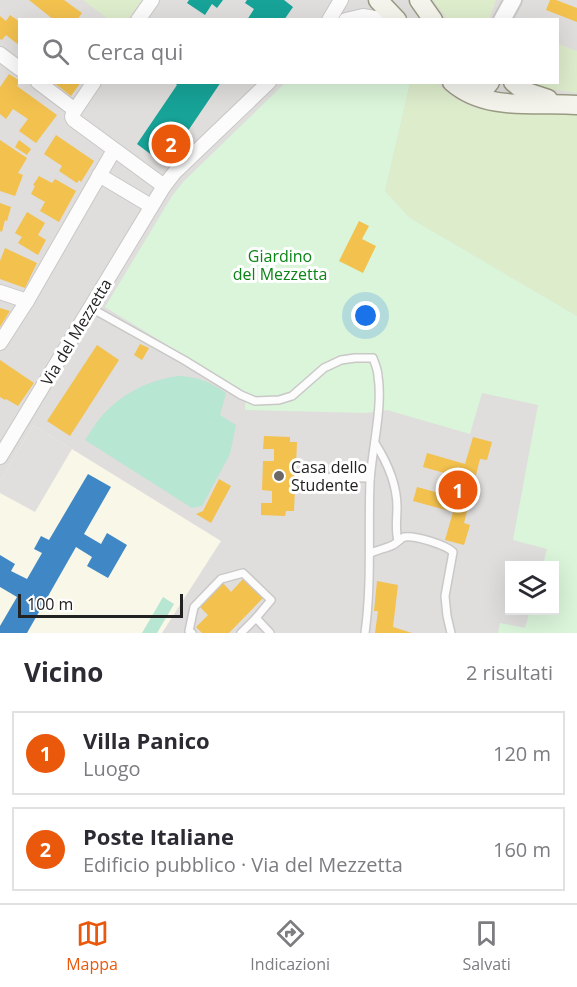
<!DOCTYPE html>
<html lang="it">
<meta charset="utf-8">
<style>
:root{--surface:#fff;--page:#f7f7f7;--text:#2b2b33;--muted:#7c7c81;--line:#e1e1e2;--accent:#ea580c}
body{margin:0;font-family:"Open Sans",sans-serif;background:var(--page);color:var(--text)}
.controls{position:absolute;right:18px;bottom:18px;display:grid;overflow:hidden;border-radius:0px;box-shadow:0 6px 24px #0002}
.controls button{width:54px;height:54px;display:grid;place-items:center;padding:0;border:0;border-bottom:2px solid var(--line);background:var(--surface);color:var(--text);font:30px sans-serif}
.scale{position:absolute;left:18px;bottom:15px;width:165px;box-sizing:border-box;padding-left:6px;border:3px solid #222;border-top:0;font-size:16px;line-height:21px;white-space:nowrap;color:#222;-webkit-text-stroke:4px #fff;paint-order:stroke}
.you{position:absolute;left:366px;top:316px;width:21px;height:21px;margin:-15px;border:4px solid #fff;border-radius:50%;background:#1a73e8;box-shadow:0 0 0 9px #1a73e833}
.badge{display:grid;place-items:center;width:39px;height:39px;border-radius:50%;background:var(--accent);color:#fff;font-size:20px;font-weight:700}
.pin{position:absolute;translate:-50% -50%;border:3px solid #fff;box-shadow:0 2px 6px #0006}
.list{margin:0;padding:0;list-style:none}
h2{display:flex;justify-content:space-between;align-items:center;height:78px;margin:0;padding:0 24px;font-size:26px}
h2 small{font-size:20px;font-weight:400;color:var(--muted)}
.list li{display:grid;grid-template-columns:39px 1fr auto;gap:18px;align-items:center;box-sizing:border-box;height:84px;margin:0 12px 12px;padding:0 12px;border:2px solid var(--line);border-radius:0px}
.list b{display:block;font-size:22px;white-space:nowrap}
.list p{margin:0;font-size:20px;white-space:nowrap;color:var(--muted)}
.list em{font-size:20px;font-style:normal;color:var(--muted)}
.icon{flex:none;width:33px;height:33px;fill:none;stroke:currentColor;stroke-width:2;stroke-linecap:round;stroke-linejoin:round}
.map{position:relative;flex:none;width:577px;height:633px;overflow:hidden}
.search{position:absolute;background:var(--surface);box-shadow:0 6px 24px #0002;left:18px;right:18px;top:18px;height:66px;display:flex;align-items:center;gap:15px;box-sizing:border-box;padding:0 21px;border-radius:0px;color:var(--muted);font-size:22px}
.sheet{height:270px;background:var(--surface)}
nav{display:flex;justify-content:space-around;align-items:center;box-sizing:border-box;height:84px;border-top:2px solid var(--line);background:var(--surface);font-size:16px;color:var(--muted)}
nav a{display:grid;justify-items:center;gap:3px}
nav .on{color:var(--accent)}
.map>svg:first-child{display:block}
</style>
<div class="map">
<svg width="577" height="633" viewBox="0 0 577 633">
<rect width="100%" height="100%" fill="#f0eeeb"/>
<path fill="#dfdedc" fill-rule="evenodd" d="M 0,0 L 577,0 L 577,633 L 0,633 ZM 20,20 L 558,20 L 558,82 L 20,82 ZM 510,566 L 554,566 L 554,610 L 510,610 Z"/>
<path fill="#f8f7e8" d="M 33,425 L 221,541 L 162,633 L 0,633 L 0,481 Z"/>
<g fill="#ddeccb">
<path d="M 83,0 L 142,0 L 128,19 L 108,19 Z"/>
<path d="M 433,0 L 496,0 L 489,19 L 448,20 Z"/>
<path d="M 558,44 L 577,51 L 577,93 L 551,89 L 527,83 L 558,82 Z"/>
<path d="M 410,83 L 437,83 C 449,95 462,104 479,109 L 577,115 L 577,316 L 410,218 L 385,191 Z"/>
</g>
<path fill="#daf5da" d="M 285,83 L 410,83 L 385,191 L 410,218 L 577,316 L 577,633 L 498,633 L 500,623 L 525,628 L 530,611 L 554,610 L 554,566 L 543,565 L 547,549 L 513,540 L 538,405 L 482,393 L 470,434 L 387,410 L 366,413 L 245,410 L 246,393 L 105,307 L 172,196 L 184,181 Z"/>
<g fill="#b7e6d2">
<path d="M 178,376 C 199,377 208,381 226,393 L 220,415 L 236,425 L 230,454 L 202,506 L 192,508 L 85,440 C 89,435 91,430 95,425 C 115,397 144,381 178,376 Z"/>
<path d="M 163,597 L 174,604 L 157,633 L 142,633 Z"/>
</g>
<path fill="#e0dfde" d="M 33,425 L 72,449 L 35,512 L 0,493 L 0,481 Z"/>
<g fill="#f2c14e">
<path d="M 29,0 L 64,0 L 82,13 L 77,20 L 54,20 Z"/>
<path d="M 550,0 L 556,0 L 577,8 L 577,22 L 546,10 Z"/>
<path d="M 10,15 L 20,22 L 20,46 L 6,35 L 2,40 L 0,39 L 0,16 L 6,21 Z"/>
<path d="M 9,74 L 20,81 L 17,86 L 57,115 L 36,143 L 19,131 L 28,119 L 13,109 L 6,119 L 0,114 L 0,87 Z"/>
<path d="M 53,82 L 81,82 L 71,96 Z"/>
<path d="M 56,135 L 94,161 L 81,182 L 79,180 L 77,183 L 59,171 L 62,166 L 44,154 Z"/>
<path d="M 0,140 L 27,158 L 18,173 L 23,175 L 15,196 L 0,191 Z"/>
<path d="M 19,140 L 31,149 L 27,155 L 15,147 Z"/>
<path d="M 39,176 L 52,183 L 55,179 L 76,191 L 59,222 L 40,211 L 45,202 L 31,194 L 35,186 L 33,185 Z"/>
<path d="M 0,203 L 11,207 L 7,221 L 5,220 L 2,232 L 0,231 Z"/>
<path d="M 27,212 L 45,223 L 38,235 L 46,240 L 38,255 L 18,243 L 22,237 L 15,233 Z"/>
<path d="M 359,221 L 369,226 L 362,239 L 376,246 L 363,273 L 339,261 Z"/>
<path d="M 5,248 L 37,263 L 25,288 L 0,279 L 0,261 Z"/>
<path d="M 0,308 L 10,311 L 0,327 Z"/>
<path d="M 140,344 L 149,348 L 142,360 L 134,355 Z"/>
<path d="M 97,345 L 119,360 L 70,436 L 47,421 Z"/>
<path d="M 0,360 L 34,383 L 18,406 L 6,399 L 5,400 L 0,397 Z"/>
<path d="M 264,436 L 290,437 L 290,442 L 297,442 L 294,511 L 286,511 L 285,516 L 261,515 L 261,503 L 272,503 L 272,491 L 262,490 L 263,461 L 274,461 L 274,449 L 263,449 Z"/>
<path d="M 473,437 L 492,442 L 487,460 L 480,459 L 464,523 L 470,525 L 464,545 L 445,540 L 453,512 L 413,501 L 417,487 L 443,494 L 448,474 L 423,467 L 427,453 L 465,464 Z"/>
<path d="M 219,479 L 231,486 L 211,523 L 196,514 L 203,511 Z"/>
<path d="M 243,579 L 263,598 L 229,633 L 202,633 L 196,627 L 208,615 L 200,607 L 223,583 L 231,592 Z"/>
<path d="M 377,581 L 398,585 L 393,627 L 412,633 L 375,633 L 378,611 L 374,611 Z"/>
</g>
<path fill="#3f88c5" d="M 88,474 L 111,487 L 84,534 L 101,544 L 107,533 L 127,545 L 108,578 L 87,566 L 92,557 L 76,547 L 27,633 L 0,633 L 0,626 L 17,597 L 0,587 L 0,555 L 15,564 L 11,571 L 27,579 L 42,553 L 34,549 L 41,536 L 49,540 Z"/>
<g fill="#17a398">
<path d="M 189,0 L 223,0 L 217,8 L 212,4 L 205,15 L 187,3 Z"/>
<path d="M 247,0 L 284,0 L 293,7 L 284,20 L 247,20 L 254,9 L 245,3 Z"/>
<path d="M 174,82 L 221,82 L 173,153 L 169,150 L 161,162 L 137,144 L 177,85 Z"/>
</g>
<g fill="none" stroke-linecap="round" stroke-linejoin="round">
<defs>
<g id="service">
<path d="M 91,308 L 184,360 L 241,395 L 255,401 L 279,400 L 292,396 L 324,368 L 341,360 L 355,358 L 373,358 C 375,364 378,370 378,376 C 383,407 372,449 370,481 C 368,532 372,582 365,633"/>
<path d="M 375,443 C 387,462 397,485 397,507 C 397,519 395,529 398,541"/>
<path d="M 302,477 L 370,478"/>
<path d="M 371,553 C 377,550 387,548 393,545 C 397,543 400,539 404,537 C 415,535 446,545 453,552 L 445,596 L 447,616 L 451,633"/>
<path d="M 192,633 L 189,631 L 194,607 L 221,579 L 243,573 L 271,600 L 256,618 L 270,633"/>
<path d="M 241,633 L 256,618"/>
</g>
<g id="minor">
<path d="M 138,20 L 152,0"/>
<path d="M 329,20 L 341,0"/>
<path d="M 346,20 L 363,16 L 386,20"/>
<path d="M 0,54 L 20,69"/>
<path d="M 38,82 L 75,110"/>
<path d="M 94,82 L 73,113 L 72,117 L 74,120 L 164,186"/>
<path d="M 99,175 L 151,206"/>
<path d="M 0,292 L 27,301"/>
<path d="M 0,343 L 27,301 L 114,150"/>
<path d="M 0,457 L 164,186 L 175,172 L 269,82"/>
</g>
<path id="tertiary" d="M 502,20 L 513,0"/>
<g id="secondary">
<path d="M 378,0 L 397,20"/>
<path d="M 419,0 L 433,20"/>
<path d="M 452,82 C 486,112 536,102 577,105"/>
<path d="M 513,82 L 524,91 L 548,99"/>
<path d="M 464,90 C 475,92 483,92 490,82"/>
</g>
</defs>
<use href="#service" stroke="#c9c8c7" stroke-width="10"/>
<use href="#minor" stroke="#c9c8c7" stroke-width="16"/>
<use href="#tertiary" stroke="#c9c8c7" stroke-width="20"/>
<use href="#secondary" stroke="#999a82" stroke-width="21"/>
<use href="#service" stroke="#fdfcfc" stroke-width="7"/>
<use href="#minor" stroke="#fdfcfc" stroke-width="14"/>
<use href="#tertiary" stroke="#fdfcfc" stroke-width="16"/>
<use href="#secondary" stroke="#f4f4ed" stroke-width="18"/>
</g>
<circle fill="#6a6968" stroke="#fff" stroke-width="2" cx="279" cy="476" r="6"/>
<g text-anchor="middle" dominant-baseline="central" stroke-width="6" stroke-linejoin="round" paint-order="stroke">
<g font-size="16" fill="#0c8416" stroke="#fff">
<text x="280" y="256">Giardino<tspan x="280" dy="18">del Mezzetta</tspan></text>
</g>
<g font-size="16" fill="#222" stroke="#fff">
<text transform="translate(76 332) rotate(-59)">Via del Mezzetta</text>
</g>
<g font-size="16" fill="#222" stroke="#fff" text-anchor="start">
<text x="291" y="467">Casa dello<tspan x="291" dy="18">Studente</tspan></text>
</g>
</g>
</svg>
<div class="controls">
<button><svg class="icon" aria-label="layers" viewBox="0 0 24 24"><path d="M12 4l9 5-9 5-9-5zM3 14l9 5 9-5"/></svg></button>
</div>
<div class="scale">100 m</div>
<div class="you"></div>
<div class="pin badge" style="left:458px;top:490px">1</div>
<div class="pin badge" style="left:171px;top:144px">2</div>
<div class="search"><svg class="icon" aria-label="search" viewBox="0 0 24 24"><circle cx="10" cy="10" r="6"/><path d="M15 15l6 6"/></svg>Cerca qui</div>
</div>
<section class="sheet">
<h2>Vicino<small>2 risultati</small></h2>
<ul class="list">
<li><span class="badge">1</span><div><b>Villa Panico</b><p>Luogo</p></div><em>120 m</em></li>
<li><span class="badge">2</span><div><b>Poste Italiane</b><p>Edificio pubblico · Via del Mezzetta</p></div><em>160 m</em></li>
</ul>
</section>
<nav>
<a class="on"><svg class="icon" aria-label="map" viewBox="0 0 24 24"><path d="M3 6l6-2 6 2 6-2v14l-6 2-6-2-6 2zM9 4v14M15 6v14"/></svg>Mappa</a>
<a><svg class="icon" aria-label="directions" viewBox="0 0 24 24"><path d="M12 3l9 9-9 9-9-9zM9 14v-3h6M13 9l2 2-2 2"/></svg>Indicazioni</a>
<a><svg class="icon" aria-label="saved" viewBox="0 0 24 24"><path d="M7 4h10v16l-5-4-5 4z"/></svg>Salvati</a>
</nav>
